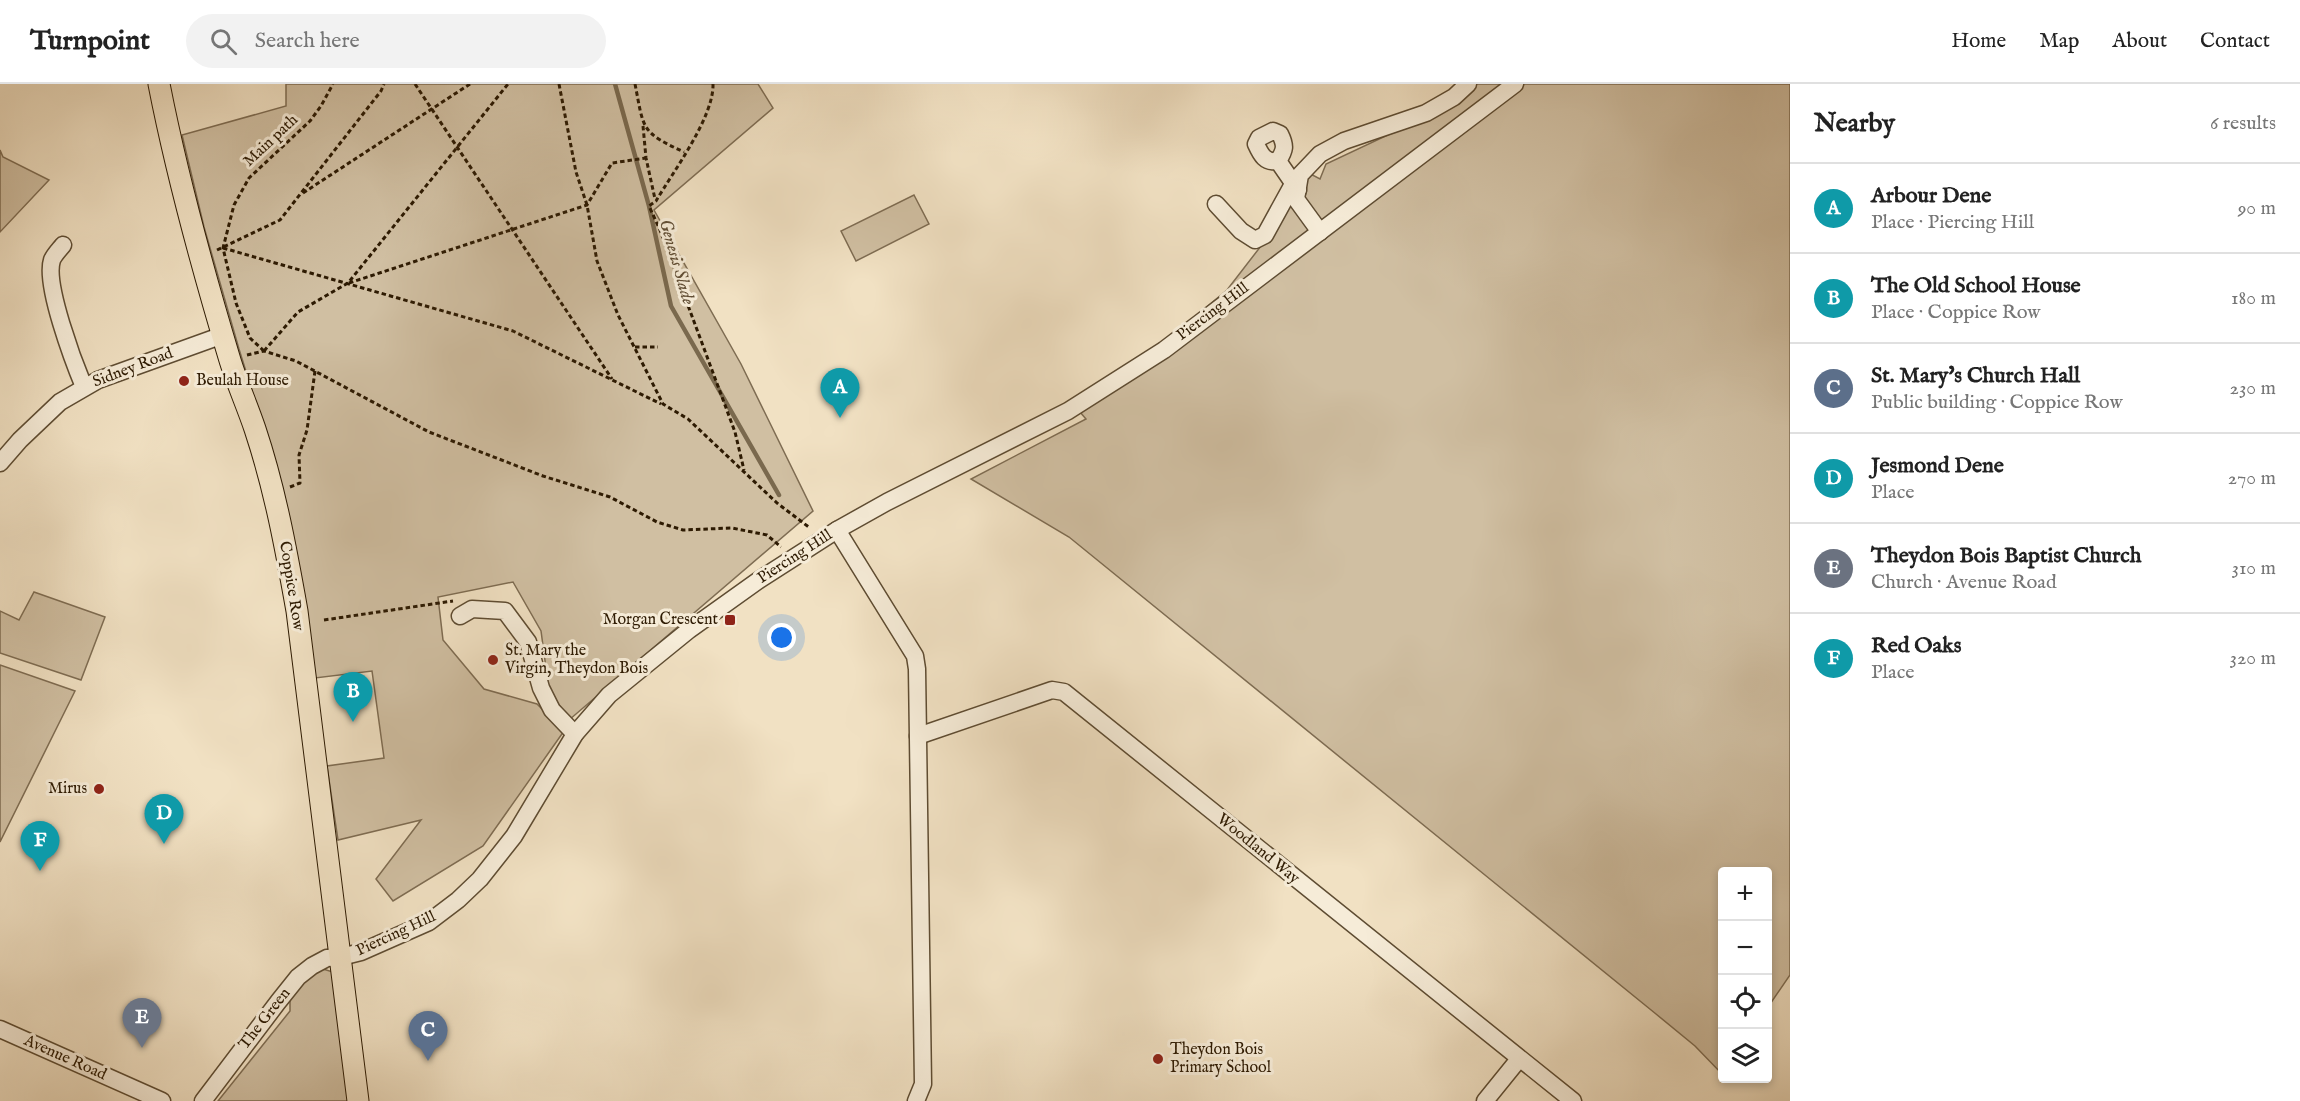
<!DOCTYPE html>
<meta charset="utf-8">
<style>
:root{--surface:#fff;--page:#f2f2f2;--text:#222;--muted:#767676;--line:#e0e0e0;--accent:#8f2418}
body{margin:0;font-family:"IM FELL English",serif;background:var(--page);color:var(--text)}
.controls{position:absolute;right:18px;bottom:18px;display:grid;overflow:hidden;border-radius:6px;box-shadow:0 3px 9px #0003}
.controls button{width:54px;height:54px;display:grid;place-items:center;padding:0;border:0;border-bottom:2px solid var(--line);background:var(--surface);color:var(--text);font:30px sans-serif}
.you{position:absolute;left:782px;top:554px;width:21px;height:21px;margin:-15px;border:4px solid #fff;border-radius:50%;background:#1a73e8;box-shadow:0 0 0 9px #1a73e833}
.badge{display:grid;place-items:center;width:39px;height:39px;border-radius:50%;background:var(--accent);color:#fff;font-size:20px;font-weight:700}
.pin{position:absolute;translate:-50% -50px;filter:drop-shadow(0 2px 3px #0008)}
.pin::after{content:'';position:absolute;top:32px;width:21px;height:18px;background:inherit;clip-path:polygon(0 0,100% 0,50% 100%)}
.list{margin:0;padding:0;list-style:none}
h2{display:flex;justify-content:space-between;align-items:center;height:78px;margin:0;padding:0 24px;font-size:26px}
h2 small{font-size:20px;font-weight:400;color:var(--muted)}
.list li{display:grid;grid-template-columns:39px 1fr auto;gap:18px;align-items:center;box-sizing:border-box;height:90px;padding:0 24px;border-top:2px solid var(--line)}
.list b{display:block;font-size:22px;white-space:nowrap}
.list p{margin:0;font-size:20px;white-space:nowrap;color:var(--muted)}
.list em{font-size:20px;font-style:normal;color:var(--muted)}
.icon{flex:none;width:33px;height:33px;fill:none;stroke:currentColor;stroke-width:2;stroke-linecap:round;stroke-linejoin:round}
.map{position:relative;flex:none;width:1790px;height:1017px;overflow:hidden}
header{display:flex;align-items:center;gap:36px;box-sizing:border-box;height:84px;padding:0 30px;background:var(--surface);border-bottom:2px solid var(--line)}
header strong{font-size:28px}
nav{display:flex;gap:33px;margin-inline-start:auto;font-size:21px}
.search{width:420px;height:54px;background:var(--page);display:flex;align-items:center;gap:15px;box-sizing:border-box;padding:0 21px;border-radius:33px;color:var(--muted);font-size:22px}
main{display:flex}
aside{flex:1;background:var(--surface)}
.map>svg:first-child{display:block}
</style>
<header>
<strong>Turnpoint</strong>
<div class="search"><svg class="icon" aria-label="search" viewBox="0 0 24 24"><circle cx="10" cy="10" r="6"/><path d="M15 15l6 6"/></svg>Search here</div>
<nav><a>Home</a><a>Map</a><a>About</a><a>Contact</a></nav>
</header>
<main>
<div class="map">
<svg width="1790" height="1017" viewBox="0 0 1790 1017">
<rect width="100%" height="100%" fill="#f1e1c3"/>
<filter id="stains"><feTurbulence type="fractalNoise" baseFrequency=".00333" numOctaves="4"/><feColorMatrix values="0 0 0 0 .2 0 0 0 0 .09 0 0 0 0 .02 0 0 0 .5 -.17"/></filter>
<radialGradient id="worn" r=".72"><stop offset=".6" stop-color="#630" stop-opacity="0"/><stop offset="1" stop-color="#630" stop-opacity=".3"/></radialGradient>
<g fill="#d0bfa2" stroke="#7e6c52" stroke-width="1.5">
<path d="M 286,0 L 758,0 L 773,24 L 654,126 L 741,280 L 813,427 L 569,636 L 549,606 L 541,547 L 513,498 L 438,513 L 443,556 L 484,605 L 537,620 L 564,647 L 483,762 L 393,817 L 376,795 L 421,736 L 338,756 L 327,682 L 384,674 L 372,587 L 315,594 L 281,400 L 239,265 L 204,143 L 182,51 L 286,22 Z"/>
<path d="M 1475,0 L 1790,0 L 1790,891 L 1768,923 L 1768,788 L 1722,788 L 1722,990 L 1695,962 L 1656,930 L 1069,453 L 971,395 L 1086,335 L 1080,328 L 1227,206 L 1281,136 L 1303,86 L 1320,95 L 1326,80 L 1458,18 Z"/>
<path d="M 0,66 L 3,73 L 49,96 L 0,148 Z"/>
<path d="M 914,111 L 929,140 L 856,177 L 841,147 Z"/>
<path d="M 34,508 L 105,533 L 81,596 L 0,569 L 0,527 L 19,536 Z"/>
<path d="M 0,581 L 75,607 L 0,758 Z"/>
<path d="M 323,885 L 333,888 L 348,1017 L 218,1017 L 290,927 L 290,915 L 308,893 Z"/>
</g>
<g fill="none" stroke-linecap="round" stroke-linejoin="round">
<path stroke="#7a694e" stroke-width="4.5" d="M 615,0 L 649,122 L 671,222 L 779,411"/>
<defs>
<g id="minor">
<path d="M 1278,77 C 1285,66 1286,62 1280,50 L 1273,47 L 1259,54 L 1256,60 C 1261,71 1265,79 1278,77 L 1298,106"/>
<path d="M 1216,120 L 1241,147 L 1255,156 L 1265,151 L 1293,100"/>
<path d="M 1320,148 L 1296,115 L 1300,91 L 1320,70 L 1344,57 L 1426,29 L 1454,13 L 1468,0"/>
<path d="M 63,161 C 60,165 54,171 52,176 C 44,200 74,279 84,303"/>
<path d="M 0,379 L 20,356 L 60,318 L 98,296 L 223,251"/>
<path d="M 837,446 L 915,572 L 917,585 L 923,1000 L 916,1017"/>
<path d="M 460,532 L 472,525 L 505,527 L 528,558 L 541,604 L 552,626 L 575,650"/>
<path d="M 918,652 L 1052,606 L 1064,608 L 1573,1017"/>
<path d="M 0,945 L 162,1017"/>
<path d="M 203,1017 L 278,918 L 298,893 L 312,882 L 327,874 L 341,873 L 361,868 L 429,838 L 458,816 L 480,795 L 514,752 L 575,650 L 609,611 L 689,546 L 759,496 L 837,446 L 887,418 L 1068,327 L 1164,266 L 1515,0"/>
<path d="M 1485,1017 L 1519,975"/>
</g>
<path id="major" d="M 159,0 C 177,92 202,183 229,273 C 236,297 247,321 255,345 C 275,405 286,465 297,527 L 358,1017"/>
</defs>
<use href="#minor" stroke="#5e4c32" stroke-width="19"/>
<use href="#major" stroke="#2d1a02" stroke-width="23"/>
<g stroke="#2d1a02" stroke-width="3" stroke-dasharray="4.5 3" stroke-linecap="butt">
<path d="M 415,0 L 612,295"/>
<path d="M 559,0 L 576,88 L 587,121 L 597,177 L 618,231 L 663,320 L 688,335 L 777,419 L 810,444"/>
<path d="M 635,0 C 644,45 640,48 684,68"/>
<path d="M 713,0 C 714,33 673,88 656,117 L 649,122 L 660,146 L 735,348 L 744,386"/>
<path d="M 643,42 L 646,74 L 655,115"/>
<path d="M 303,109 L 470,0"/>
<path d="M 223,164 L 513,247 L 661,320"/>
<path d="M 217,166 L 280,136 L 381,7 L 384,0"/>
<path d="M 349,199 L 587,121 L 612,79 L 646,74"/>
<path d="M 635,263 L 658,263"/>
<path d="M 264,267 L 298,228 L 348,199 L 508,0"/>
<path d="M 264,267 L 250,254 L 236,219 L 223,164 L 234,121 L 249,94 L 310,37 L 321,22 L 333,0"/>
<path d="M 247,271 L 264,267 L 296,277 L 429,348 L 543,392 L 610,413 L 657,438 L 683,446 L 732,444 L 767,451 L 781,463"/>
<path d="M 290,403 L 300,399 L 299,371 L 307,346 L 315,287"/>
<path d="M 324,536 L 453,517"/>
</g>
<use href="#minor" stroke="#f6ecd8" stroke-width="16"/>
<use href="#major" stroke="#f1e1c3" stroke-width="21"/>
</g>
<g fill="#8f2418" stroke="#f6ecd8" stroke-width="2">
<circle cx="184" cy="297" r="6"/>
<rect x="724" y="530" width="12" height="12" rx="3"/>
<circle cx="493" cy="576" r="6"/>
<circle cx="99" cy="705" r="6"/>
<circle cx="1158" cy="975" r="6"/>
</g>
<g text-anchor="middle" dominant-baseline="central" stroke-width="6" stroke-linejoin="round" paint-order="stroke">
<g font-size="16" fill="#2d1a02" stroke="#f6ecd8">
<text transform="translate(271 57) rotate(-43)">Main path</text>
<text transform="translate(1213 228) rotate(-37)">Piercing Hill</text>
<text transform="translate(133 284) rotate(-21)">Sidney Road</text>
<text transform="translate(795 473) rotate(-33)">Piercing Hill</text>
<text transform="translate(291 502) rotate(81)">Coppice Row</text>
<text transform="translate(1258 765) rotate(39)">Woodland Way</text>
<text transform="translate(396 850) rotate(-25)">Piercing Hill</text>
<text transform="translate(265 935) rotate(-52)">The Green</text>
<text transform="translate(65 974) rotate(24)">Avenue Road</text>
</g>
<g font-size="16" fill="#2d1a02" stroke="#f6ecd8" text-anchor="start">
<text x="196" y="297">Beulah House</text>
<text x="718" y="536" text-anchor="end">Morgan Crescent</text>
<text x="505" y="567">St. Mary the<tspan x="505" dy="18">Virgin, Theydon Bois</tspan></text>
<text x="87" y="705" text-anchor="end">Mirus</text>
<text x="1170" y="966">Theydon Bois<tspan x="1170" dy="18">Primary School</tspan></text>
</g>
<g font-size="18" font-style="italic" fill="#614e35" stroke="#f6ecd8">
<text transform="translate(676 178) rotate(74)">Genesis Slade</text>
</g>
</g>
<rect width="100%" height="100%" filter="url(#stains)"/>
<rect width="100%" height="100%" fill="url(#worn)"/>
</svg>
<div class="controls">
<button>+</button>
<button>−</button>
<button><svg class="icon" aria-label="locate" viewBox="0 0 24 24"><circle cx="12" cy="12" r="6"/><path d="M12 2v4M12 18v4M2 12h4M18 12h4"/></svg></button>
<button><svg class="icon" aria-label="layers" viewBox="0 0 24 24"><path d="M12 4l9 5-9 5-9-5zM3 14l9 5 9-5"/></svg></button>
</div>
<div class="you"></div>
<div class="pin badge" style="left:840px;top:334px;background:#0f9aa8">A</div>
<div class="pin badge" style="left:353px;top:638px;background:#0f9aa8">B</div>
<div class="pin badge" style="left:428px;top:977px;background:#5c6f8a">C</div>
<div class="pin badge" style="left:164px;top:760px;background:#0f9aa8">D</div>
<div class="pin badge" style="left:142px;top:964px;background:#6b7280">E</div>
<div class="pin badge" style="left:40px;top:787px;background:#0f9aa8">F</div>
</div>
<aside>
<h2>Nearby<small>6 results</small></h2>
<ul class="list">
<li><span class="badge" style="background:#0f9aa8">A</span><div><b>Arbour Dene</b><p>Place · Piercing Hill</p></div><em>90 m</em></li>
<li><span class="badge" style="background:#0f9aa8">B</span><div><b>The Old School House</b><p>Place · Coppice Row</p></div><em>180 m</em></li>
<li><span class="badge" style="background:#5c6f8a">C</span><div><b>St. Mary's Church Hall</b><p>Public building · Coppice Row</p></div><em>230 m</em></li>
<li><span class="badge" style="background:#0f9aa8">D</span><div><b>Jesmond Dene</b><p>Place</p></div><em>270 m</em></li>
<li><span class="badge" style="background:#6b7280">E</span><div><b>Theydon Bois Baptist Church</b><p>Church · Avenue Road</p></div><em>310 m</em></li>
<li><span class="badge" style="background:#0f9aa8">F</span><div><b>Red Oaks</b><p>Place</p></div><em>320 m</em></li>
</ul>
</aside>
</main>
